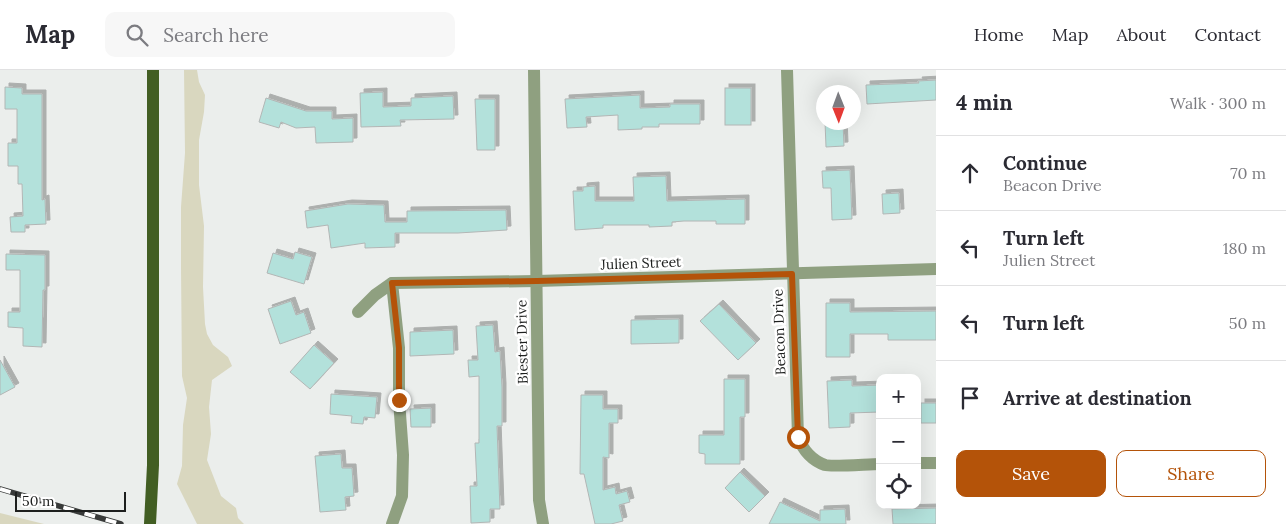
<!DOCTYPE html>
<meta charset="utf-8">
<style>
:root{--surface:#fff;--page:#f7f7f7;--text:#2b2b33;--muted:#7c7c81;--line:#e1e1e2;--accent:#b45309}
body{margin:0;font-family:Lora,serif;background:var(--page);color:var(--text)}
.controls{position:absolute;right:15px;bottom:15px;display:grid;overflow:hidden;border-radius:10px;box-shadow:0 5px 20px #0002}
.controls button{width:45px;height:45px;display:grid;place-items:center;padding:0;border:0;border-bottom:1px solid var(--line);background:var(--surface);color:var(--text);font:25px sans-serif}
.compass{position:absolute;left:816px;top:15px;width:45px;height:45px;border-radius:50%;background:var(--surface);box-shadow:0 5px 20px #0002;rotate:179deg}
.scale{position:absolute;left:15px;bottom:12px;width:111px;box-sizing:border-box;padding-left:5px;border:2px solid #1d1f1e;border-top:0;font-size:14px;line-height:18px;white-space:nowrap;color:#1d1f1e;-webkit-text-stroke:4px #fff;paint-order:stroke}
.stop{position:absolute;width:15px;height:15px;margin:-11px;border:4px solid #b45309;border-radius:50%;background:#fff}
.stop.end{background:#b45309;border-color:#fff;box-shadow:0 1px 5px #0008}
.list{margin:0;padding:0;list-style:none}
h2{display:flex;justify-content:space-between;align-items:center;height:65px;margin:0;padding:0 20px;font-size:21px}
h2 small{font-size:16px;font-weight:400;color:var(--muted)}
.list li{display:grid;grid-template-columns:32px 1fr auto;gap:15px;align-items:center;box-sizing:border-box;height:75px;padding:0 20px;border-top:1px solid var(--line)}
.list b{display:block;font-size:19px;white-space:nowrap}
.list p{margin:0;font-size:16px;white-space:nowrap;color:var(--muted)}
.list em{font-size:16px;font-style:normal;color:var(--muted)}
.actions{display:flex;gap:10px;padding:15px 20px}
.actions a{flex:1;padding:11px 0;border:1px solid var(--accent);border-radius:10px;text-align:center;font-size:18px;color:var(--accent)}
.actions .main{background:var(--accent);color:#fff}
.icon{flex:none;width:28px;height:28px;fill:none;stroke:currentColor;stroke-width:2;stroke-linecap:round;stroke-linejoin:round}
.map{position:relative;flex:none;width:936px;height:454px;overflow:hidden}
header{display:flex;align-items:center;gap:30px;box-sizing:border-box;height:70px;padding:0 25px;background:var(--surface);border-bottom:1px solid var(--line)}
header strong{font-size:24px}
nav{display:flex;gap:28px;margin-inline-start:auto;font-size:18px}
.search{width:350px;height:45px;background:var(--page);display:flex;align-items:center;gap:12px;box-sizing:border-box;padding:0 18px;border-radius:10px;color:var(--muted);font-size:19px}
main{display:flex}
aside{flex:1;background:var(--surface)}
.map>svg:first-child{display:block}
</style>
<header>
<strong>Map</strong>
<div class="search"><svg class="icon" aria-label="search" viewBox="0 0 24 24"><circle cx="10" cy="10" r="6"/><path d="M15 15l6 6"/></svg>Search here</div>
<nav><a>Home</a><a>Map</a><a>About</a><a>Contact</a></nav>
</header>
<main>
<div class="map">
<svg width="936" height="454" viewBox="0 0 936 454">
<defs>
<filter id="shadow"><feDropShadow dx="4" dy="-4" stdDeviation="0" flood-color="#0004"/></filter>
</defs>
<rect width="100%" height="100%" fill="#ebeeec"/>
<g fill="#d9d7bf">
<path d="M 184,0 L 197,0 L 199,12 L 205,25 L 204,42 L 199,70 L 199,115 L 204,156 L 203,217 L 205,254 L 207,264 L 213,275 L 228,287 L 232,296 L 212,310 L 209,337 L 211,364 L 207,390 L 221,426 L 236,438 L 238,448 L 244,454 L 197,454 L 177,414 L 182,396 L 183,355 L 187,328 L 182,306 L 181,197 L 181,137 L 185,83 Z"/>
<path d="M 0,443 L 44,454 L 0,454 Z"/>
</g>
<g fill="#b3e1db" stroke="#b2b6b5" filter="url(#shadow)">
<path d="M 936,10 L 936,30 L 867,34 L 866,15 L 919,13 L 918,11 Z"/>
<path d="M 5,17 L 22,18 L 22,24 L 42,24 L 42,130 L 45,129 L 46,154 L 25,155 L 25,162 L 11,162 L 10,147 L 23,146 L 22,114 L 18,114 L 18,96 L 8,96 L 8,73 L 17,73 L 17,39 L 5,39 Z"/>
<rect x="725" y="18" width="26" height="37"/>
<path d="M 383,22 L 383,37 L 411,36 L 411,28 L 453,26 L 454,49 L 400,50 L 401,56 L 361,57 L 360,23 Z"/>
<path d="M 640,25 L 640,38 L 670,37 L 670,34 L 700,34 L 700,54 L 659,54 L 659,57 L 642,57 L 642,59 L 618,60 L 618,45 L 586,47 L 587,57 L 567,58 L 565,29 Z"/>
<path d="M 266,28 L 306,41 L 332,41 L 332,49 L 353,48 L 353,72 L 316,73 L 315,57 L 296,58 L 281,52 L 279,58 L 259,52 Z"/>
<path d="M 475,29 L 495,29 L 495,80 L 477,80 Z"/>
<path d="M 825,52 L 843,52 L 844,76 L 826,77 Z"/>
<path d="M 850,100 L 852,149 L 832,150 L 831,118 L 823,118 L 822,101 Z"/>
<path d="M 666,106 L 667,131 L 745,129 L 745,154 L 716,154 L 716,151 L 684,151 L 672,152 L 672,156 L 649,157 L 649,155 L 603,155 L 603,158 L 575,160 L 573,121 L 583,121 L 583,117 L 595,116 L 595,131 L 634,131 L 633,107 Z"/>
<path d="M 899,123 L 900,143 L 883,144 L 882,124 Z"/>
<path d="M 348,134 L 384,135 L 385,152 L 407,152 L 407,141 L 506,140 L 507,160 L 458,163 L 395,163 L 395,177 L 365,178 L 365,173 L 331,178 L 328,155 L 307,158 L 305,141 Z"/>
<path d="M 295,182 L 312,187 L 304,214 L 267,203 L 273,183 L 293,189 Z"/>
<path d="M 6,184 L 45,185 L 45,220 L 43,220 L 42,277 L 23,276 L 23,258 L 8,257 L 8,242 L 20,242 L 20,200 L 6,200 Z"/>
<path d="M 291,231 L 296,245 L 304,242 L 311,263 L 280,274 L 268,239 Z"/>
<path d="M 826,233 L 850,233 L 850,242 L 936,241 L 936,270 L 888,270 L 888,264 L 850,264 L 850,287 L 826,287 Z"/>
<path d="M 719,234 L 756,273 L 738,290 L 700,251 Z"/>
<path d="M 679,249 L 679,273 L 631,274 L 631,250 Z"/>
<path d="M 493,255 L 495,282 L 500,281 L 502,317 L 502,356 L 497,356 L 500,439 L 490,439 L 490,452 L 471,453 L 470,416 L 477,416 L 475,373 L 479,373 L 479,306 L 469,307 L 468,290 L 478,290 L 476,256 Z"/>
<path d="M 453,260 L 454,284 L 410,286 L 410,262 Z"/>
<path d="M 314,275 L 334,293 L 310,319 L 290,302 Z"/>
<path d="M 0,290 L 15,317 L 0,325 Z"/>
<path d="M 724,309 L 745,309 L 745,347 L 740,347 L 740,394 L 705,394 L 705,384 L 699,383 L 699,365 L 724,365 Z"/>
<path d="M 852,310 L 852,316 L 880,315 L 880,342 L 850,343 L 850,357 L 829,358 L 827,311 Z"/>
<path d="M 331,324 L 377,327 L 375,348 L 364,347 L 363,354 L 351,353 L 352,346 L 330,344 Z"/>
<path d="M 581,325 L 603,325 L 603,339 L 618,339 L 618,353 L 609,353 L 609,388 L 603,387 L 603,420 L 615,417 L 616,424 L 627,421 L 630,432 L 619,435 L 623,451 L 611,454 L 595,454 L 584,404 L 580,404 Z"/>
<rect x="921" y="333" width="15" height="20"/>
<path d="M 431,338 L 431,357 L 411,357 L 410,339 Z"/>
<path d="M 341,384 L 342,398 L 352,398 L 354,426 L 345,427 L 346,440 L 320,442 L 315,386 Z"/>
<path d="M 740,402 L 765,426 L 749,442 L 725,418 Z"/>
<path d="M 780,432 L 820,451 L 820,440 L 845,439 L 846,454 L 769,454 Z"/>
<path d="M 936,438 L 936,454 L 893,454 L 892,439 Z"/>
</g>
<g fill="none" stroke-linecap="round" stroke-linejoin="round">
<g stroke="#8fa080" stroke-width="12">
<path d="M 534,0 L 539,430 L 543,454"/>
<path d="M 787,0 L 798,367 C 803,380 811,390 825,395 C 832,397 869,394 880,394"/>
<path d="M 358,242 L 375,225 L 392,213 L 537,211 L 936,199"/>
<path d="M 917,393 L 936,393"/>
<path d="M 392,454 L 402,426 L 403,385 L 399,330 L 399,278 L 392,213"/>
</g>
<path stroke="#425e23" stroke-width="12" d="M 150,454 L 153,395 L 153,0"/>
<defs>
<path id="rail" d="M 0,419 L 121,454"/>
</defs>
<use href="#rail" stroke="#383a39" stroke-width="5.5"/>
<use href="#rail" stroke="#fff" stroke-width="4" stroke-dasharray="11" stroke-linecap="butt"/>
</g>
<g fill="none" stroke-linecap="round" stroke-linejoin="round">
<path stroke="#b45309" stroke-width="6" d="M 399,330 L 399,278 L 392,213 L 537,211 L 792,204 L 798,367"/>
</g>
<g text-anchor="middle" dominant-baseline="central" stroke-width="5" stroke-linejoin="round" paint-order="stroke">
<g font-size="14" fill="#1d1f1e" stroke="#fff">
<text transform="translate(641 193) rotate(-2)">Julien Street</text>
<text transform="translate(779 262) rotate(-92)">Beacon Drive</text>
<text transform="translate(522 272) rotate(-91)">Biester Drive</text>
</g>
</g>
</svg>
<div class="controls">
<button>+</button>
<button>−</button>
<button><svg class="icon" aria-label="locate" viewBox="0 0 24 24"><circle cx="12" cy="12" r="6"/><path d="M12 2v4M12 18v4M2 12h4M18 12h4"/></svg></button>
</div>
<svg class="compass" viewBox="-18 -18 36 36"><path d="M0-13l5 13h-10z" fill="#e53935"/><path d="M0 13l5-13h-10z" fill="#7c7c81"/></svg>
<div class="scale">50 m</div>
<div class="stop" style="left:798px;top:367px"></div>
<div class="stop end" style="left:399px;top:330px"></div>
</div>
<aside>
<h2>4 min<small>Walk · 300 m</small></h2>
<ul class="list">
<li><svg class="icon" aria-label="ahead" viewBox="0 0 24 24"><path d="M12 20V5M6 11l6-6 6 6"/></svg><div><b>Continue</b><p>Beacon Drive</p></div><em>70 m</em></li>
<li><svg class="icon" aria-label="left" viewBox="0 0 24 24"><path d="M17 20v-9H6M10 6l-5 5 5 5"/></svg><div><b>Turn left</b><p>Julien Street</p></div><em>180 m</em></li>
<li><svg class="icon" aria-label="left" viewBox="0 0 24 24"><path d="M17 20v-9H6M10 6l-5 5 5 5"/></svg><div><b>Turn left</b></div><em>50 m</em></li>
<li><svg class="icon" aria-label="arrive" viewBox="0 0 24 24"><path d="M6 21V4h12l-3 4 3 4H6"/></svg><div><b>Arrive at destination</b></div></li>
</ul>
<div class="actions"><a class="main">Save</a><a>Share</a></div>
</aside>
</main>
